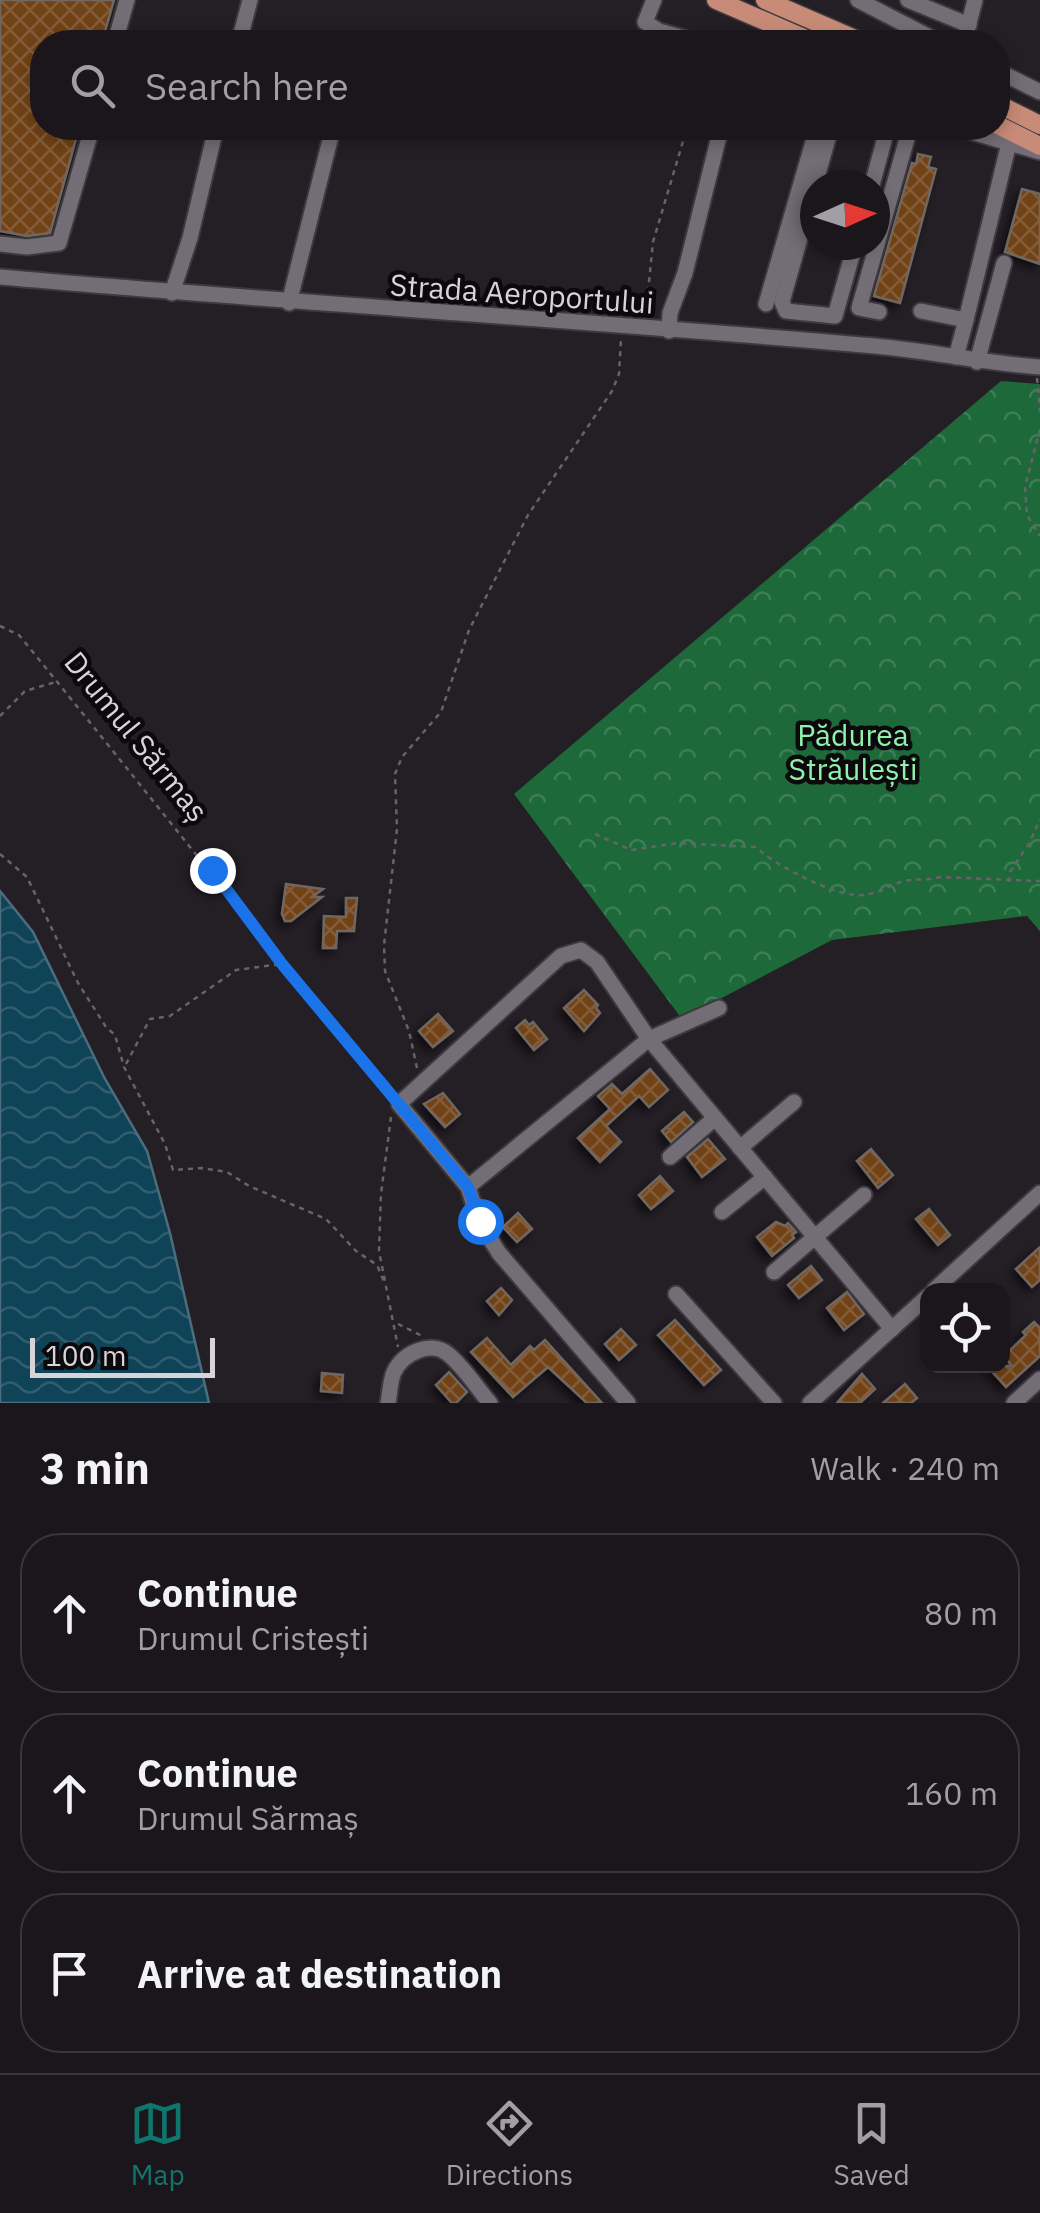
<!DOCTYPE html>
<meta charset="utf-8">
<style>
:root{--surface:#1b161c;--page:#282329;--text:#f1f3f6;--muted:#a09fa3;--line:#39353b;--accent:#0f766e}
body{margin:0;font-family:"IBM Plex Sans",sans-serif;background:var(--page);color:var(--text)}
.controls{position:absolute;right:30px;bottom:30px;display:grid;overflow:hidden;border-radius:20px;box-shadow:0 5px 15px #0003}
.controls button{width:90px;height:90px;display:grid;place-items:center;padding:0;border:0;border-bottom:2px solid var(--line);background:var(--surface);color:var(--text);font:50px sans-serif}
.compass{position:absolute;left:800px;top:170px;width:90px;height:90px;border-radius:50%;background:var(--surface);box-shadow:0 5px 15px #0003;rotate:87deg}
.scale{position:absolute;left:30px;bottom:25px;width:185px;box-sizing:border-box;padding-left:10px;border:5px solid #d7d3d8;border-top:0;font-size:28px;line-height:35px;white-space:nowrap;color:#d7d3d8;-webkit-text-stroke:8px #0b090c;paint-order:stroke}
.stop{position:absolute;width:30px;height:30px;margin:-22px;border:8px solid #1a73e8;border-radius:50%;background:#fff}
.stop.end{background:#1a73e8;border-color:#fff;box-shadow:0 2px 10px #0008}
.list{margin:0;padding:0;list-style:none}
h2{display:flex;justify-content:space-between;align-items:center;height:130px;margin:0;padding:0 40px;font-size:42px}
h2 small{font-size:32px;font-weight:400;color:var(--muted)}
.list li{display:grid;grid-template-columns:65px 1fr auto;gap:30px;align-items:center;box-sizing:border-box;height:160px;margin:0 20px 20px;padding:0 20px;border:2px solid var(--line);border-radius:40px}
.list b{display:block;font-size:38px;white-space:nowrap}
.list p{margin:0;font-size:32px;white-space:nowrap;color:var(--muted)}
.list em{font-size:32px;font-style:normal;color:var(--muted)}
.icon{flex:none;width:55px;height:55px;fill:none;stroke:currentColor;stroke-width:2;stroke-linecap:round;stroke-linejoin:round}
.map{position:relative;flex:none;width:1040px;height:1403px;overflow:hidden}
.search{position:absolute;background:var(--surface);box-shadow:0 5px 15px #0003;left:30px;right:30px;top:30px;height:110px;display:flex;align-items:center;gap:25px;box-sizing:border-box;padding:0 35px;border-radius:40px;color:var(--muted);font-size:38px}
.sheet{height:670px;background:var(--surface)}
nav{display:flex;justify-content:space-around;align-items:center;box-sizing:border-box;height:140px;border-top:2px solid var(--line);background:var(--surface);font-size:28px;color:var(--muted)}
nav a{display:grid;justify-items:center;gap:5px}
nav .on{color:var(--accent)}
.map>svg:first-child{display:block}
</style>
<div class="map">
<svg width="1040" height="1403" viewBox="0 0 1040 1403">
<defs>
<pattern id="forest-crowns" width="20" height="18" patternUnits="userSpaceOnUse" patternTransform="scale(2.5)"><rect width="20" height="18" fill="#1d693a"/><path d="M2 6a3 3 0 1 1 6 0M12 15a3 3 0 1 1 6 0" fill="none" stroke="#3d7e56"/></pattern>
<pattern id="water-waves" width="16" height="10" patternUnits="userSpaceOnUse" patternTransform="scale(2.5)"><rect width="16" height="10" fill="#0f4357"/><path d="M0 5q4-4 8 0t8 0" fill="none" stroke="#315d6e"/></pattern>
<pattern id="building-cross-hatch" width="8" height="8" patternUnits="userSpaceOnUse" patternTransform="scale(2.5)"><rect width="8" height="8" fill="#704217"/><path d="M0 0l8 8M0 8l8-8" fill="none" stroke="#845c38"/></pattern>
<filter id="shadow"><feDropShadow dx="-4.5" dy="4.5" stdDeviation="5" flood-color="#0009"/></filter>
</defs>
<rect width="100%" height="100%" fill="#241e25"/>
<path fill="url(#forest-crowns)" d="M 1001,381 L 1040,384 L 1040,931 L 1027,916 L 832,940 L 682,1019 L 514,794 Z"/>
<path fill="url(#water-waves)" stroke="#4b6e7e" stroke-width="2.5" d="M 0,891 L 33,932 L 105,1079 L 147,1151 L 170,1233 L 209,1403 L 0,1403 Z"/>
<g fill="url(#building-cross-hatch)" stroke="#706861" stroke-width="2.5" filter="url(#shadow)">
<path d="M 0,0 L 114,0 L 102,42 L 42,42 L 42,128 L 79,128 L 50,233 L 27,236 L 0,231 Z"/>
<path d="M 918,154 L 931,157 L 928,167 L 936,169 L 900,303 L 874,296 L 912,163 L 916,164 Z"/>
<path d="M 1022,189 L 1040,194 L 1040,264 L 1005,252 Z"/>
<path d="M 286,884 L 323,889 L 312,897 L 322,897 L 291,921 L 285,921 L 282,914 Z"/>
<path d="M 346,898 L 357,898 L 354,931 L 337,931 L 336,948 L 323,948 L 324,916 L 346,917 Z"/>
<path d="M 584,990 L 598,1005 L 596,1008 L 600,1013 L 584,1031 L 564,1008 Z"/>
<path d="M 438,1014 L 453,1031 L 433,1047 L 419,1031 Z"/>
<path d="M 525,1020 L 529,1025 L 533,1022 L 547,1039 L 534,1050 L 516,1028 Z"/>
<path d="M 650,1069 L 668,1090 L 649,1107 L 639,1096 L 606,1126 L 621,1142 L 600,1162 L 578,1138 L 610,1109 L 598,1096 L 612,1084 L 622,1094 Z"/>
<path d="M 443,1093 L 460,1114 L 445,1127 L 424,1104 Z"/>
<path d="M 684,1112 L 693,1122 L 671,1142 L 662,1131 Z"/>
<path d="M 708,1139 L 725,1159 L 702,1177 L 687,1157 Z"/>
<path d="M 871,1149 L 893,1175 L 878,1188 L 857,1161 Z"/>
<path d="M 660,1176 L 673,1191 L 651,1209 L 639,1195 Z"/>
<path d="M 929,1209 L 950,1235 L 938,1245 L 916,1219 Z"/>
<path d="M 518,1213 L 532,1229 L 517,1242 L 503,1227 Z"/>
<path d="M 776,1222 L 785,1226 L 788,1223 L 796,1232 L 792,1235 L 794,1238 L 772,1256 L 757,1237 Z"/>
<path d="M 1040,1247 L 1040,1280 L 1032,1287 L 1016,1269 Z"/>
<path d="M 811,1266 L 822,1280 L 799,1298 L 788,1285 Z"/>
<path d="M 501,1288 L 512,1300 L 499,1315 L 487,1301 Z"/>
<path d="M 847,1292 L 864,1314 L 844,1330 L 827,1308 Z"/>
<path d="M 675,1320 L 721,1370 L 704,1385 L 658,1335 Z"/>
<path d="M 1034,1322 L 1040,1328 L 1040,1356 L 1006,1387 L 987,1366 L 1012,1366 L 1004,1356 L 1026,1335 L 1023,1332 Z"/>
<path d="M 621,1329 L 636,1345 L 619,1360 L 605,1344 Z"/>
<path d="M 487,1338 L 511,1365 L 530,1346 L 534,1350 L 545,1340 L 602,1403 L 587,1403 L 548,1367 L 513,1397 L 471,1352 Z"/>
<path d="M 449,1372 L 467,1392 L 456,1403 L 452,1403 L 436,1385 Z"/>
<path d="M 322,1373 L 343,1375 L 342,1393 L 321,1391 Z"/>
<path d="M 862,1374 L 875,1389 L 860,1403 L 837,1403 Z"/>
<path d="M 905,1384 L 917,1398 L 911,1403 L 883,1403 Z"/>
</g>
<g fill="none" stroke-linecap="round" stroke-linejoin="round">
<defs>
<g id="minor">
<path d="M 654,0 L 645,22 L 659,31 L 698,42"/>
<path d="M 858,0 L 939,42"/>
<path d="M 908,0 L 969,25"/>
<path d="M 115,42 L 127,0"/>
<path d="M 239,42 L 250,0"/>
<path d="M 964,42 L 975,0"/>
<path d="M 998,71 L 1040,92"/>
<path d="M 831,128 L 782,302 L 786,311 L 835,316 L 855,245"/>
<path d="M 958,128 L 1040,152"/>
<path d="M 872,185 L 884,141 L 884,128"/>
<path d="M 0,244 L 27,247 L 59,243 L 92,128"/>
<path d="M 0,277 C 291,303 584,320 875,346 C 930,351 985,363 1040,367"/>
<path d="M 172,293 L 190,238 L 216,128"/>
<path d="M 289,303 L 333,128"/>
<path d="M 766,304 L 817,128"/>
<path d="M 921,311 L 966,320 L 1009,143"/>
<path d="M 879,312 L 859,308 L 910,128"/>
<path d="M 669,331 L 670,313 L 685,273 L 721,128"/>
<path d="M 956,357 L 966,320"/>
<path d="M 977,362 L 1004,263"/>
<path d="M 740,1148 L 794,1102"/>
<path d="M 670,1157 L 715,1118"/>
<path d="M 468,1187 L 649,1039 L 719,1008"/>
<path d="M 722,1212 L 765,1177"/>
<path d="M 774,1272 L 864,1195"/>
<path d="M 934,1290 L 1040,1193"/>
<path d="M 676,1294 L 774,1403"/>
<path d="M 388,1403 C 390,1393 390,1381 394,1372 C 403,1353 431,1340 448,1354 C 464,1367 477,1388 490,1403"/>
<path d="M 628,1403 L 499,1253 L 479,1221 L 468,1187 L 399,1104 L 561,956 L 581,950 L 597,962 L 649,1039 L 892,1329"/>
<path d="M 810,1403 L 928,1296"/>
<path d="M 1014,1403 L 1040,1379"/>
</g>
<g id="major">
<path d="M 716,0 L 813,42"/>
<path d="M 765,0 L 862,42"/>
<path d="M 998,104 L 1040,125"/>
<path d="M 998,125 L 1040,146"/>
</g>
</defs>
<use href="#minor" stroke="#3d393e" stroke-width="19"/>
<use href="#major" stroke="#3d393e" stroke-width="21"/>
<g stroke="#686369" stroke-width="2.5" stroke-dasharray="5 5" stroke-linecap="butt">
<path d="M 646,312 L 653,242 L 687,128"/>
<path d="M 1037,378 L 1040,412"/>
<path d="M 1040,429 L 1025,487 L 1027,515 L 1040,536"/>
<path d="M 0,626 L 19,635 C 144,788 265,943 392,1095"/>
<path d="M 0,716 L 25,691 L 56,682"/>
<path d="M 595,834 L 631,850 L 678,843 L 756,847 C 774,865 837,898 863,895 C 876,894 889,886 901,882 C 914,878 927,881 940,877 L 1040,881"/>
<path d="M 0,854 L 27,877 L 78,983 L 106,1027 L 115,1035 L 124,1067 L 165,1144 L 173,1170 L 202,1168 L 227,1172 L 249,1186 L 326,1219 L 356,1251 L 377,1265 L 385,1284"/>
<path d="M 1009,882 L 1010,872 L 1030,842 L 1040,819"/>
<path d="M 126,1064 L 150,1019 L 170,1016 L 236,970 L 281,964"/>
<path d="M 417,1068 L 409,1031 L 385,971 L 384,945 L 397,829 L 395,774 L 402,757 L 441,712 L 469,630 L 528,515 L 612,391 L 619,374 L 621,339"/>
<path d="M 391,1117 L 381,1194 L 379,1251 L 398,1347"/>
<path d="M 398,1324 L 422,1336"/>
</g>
<use href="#minor" stroke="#736d75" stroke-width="15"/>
<use href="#major" stroke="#c78b77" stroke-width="18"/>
</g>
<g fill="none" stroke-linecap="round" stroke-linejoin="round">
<path stroke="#1a73e8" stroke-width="12" d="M 212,870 L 282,964 L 468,1187 L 480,1221"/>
</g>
<g text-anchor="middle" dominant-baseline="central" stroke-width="9" stroke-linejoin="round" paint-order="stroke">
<g font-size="30" fill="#d7d3d8" stroke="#0b090c">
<text transform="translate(522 293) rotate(4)">Strada Aeroportului</text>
<text transform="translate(137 736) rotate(51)">Drumul Sărmaș</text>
</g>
<g font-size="30" fill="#8ff2ac" stroke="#0b090c">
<text x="853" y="734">Pădurea<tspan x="853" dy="34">Străulești</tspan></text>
</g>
</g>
</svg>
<div class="controls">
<button><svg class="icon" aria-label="locate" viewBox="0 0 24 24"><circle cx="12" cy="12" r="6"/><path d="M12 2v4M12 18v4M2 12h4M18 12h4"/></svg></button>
</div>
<svg class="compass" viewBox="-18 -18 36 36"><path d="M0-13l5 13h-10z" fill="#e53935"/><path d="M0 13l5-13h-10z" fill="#a09fa3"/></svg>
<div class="scale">100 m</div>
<div class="stop" style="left:480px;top:1221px"></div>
<div class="stop end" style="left:212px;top:870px"></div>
<div class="search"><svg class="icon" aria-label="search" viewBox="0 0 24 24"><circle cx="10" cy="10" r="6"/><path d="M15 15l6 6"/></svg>Search here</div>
</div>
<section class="sheet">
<h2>3 min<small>Walk · 240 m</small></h2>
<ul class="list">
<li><svg class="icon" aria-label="ahead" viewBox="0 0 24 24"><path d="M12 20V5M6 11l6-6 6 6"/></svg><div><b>Continue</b><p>Drumul Cristești</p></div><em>80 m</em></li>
<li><svg class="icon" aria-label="ahead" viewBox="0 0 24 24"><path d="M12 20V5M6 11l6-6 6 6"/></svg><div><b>Continue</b><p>Drumul Sărmaș</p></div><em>160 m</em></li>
<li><svg class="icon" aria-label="arrive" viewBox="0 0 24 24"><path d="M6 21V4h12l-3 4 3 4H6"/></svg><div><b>Arrive at destination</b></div></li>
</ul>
</section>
<nav>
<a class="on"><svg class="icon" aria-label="map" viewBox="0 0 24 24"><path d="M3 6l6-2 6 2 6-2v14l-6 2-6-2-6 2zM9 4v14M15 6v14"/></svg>Map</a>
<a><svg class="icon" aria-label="directions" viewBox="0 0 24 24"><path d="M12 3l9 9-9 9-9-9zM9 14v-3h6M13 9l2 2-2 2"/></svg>Directions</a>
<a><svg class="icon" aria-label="saved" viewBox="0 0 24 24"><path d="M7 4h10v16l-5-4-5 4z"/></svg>Saved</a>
</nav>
